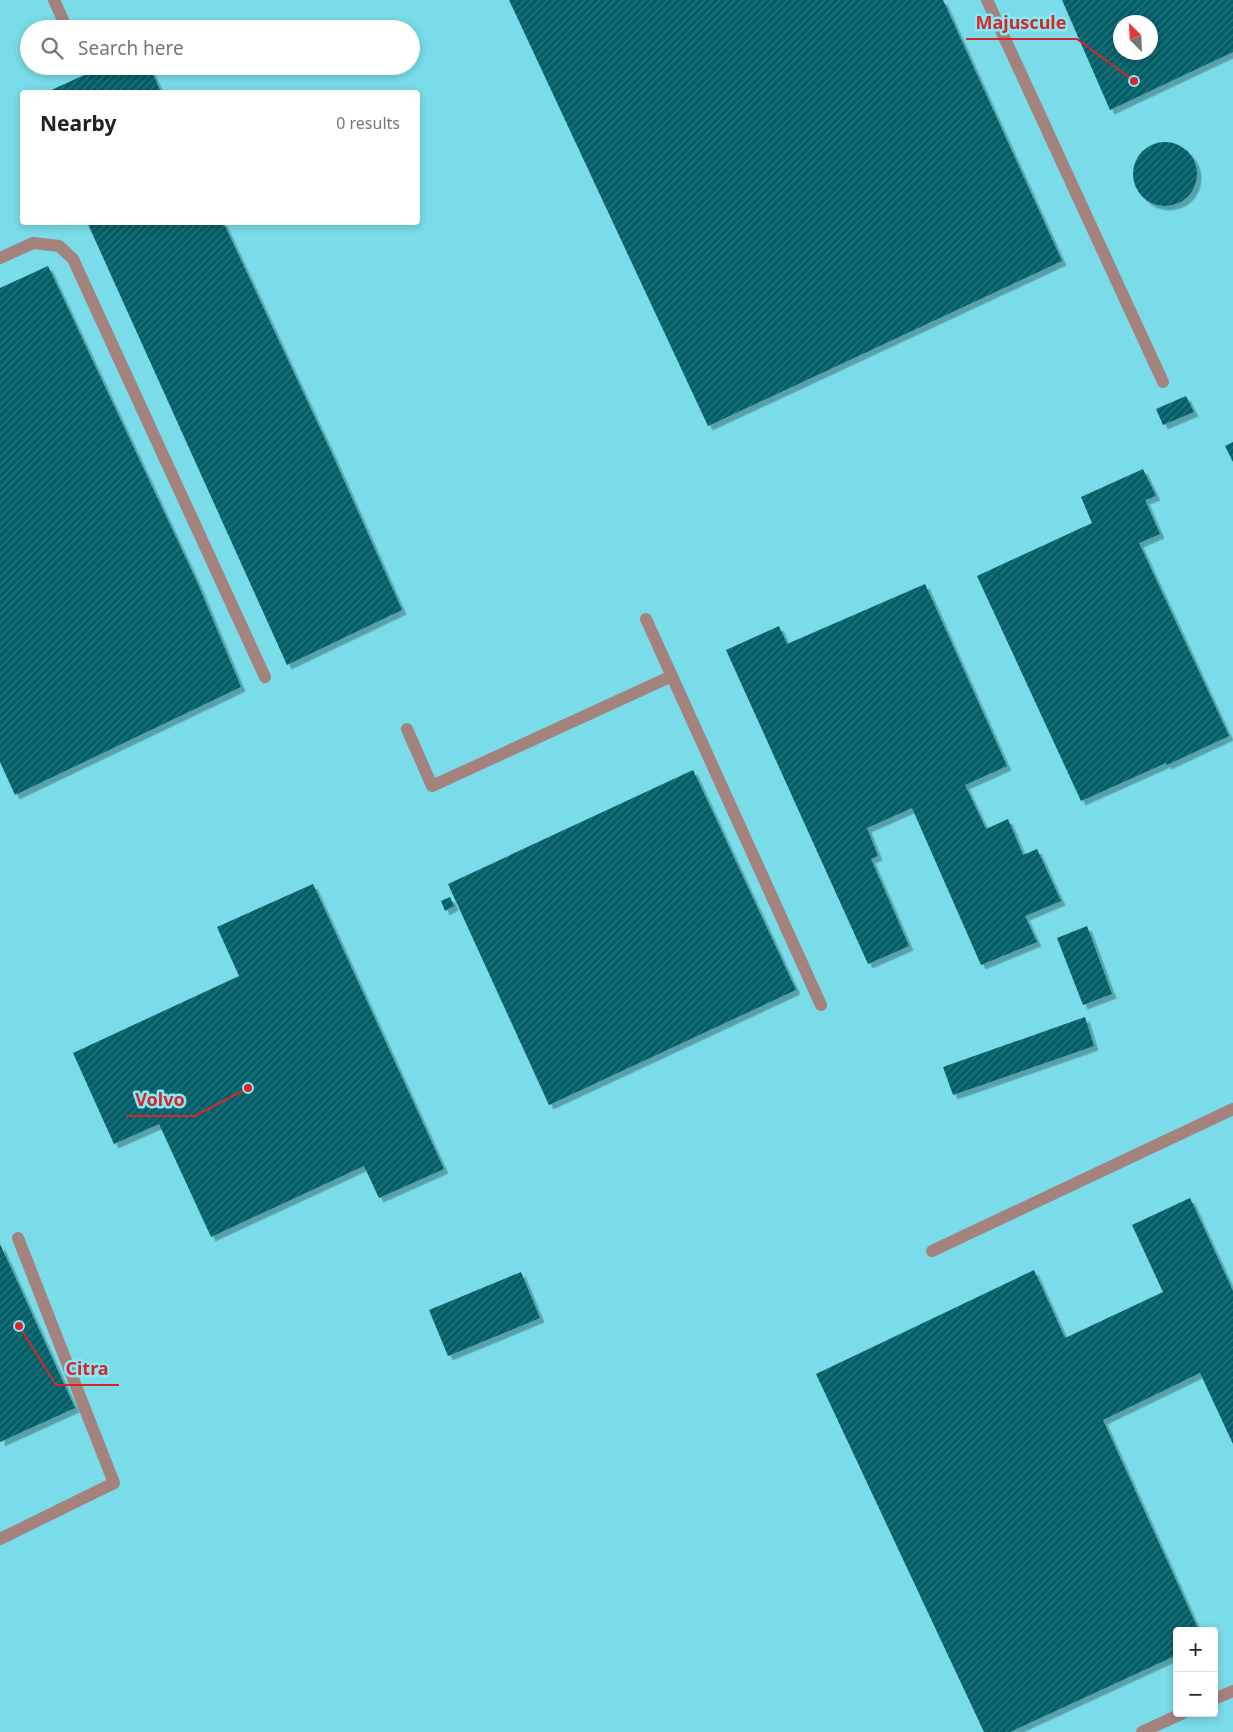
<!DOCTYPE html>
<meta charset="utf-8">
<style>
:root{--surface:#fff;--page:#f6f6f6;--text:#222;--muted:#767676;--line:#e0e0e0}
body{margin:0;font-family:"Noto Sans",sans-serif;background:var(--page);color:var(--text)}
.controls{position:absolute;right:15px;bottom:15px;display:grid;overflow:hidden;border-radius:5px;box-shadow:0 2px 8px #0003}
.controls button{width:45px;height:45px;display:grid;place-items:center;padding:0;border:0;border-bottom:1px solid var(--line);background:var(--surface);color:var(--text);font:25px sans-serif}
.compass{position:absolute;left:1113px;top:15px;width:45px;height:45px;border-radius:50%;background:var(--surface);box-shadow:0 2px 8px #0003;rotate:336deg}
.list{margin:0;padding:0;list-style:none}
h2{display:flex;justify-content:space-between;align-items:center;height:65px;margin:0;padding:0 20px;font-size:21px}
h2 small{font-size:16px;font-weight:400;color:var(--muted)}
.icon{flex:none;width:28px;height:28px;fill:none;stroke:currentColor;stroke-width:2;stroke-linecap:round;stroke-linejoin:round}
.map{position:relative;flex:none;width:1233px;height:1732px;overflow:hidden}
.search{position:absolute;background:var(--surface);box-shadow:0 2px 8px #0003;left:20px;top:20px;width:400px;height:55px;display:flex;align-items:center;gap:12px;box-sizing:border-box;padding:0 18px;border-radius:28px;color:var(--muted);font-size:19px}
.panel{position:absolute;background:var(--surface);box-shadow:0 2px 8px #0003;left:20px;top:90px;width:400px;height:135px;border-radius:5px}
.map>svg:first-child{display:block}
</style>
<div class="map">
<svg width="1233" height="1732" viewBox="0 0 1233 1732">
<defs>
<pattern id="building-hatch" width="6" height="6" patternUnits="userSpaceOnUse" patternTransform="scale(1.25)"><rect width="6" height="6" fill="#025f68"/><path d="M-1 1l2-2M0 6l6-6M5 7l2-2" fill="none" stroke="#2e767c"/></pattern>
<filter id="shadow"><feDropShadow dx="4.5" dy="4.5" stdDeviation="0" flood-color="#0004"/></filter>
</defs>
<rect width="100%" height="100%" fill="#79dce8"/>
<g fill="url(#building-hatch)" fill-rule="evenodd" filter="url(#shadow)">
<path d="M 509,0 L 943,0 L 1062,261 L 708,426 Z"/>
<path d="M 1062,0 L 1233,0 L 1233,52 L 1110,110 ZM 1120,22 L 1150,22 L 1150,52 L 1120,52 Z"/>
<path d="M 104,66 L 149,66 L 161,92 L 47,92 Z"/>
<circle cx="1165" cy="174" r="32"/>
<path d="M 87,222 L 223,222 L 333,456 L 402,610 L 287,665 Z"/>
<path d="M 48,266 L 197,582 L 241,687 L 15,795 L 0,762 L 0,288 Z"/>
<path d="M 1186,396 L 1194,412 L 1163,425 L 1156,409 Z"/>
<path d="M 1233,442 L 1233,462 L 1225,446 Z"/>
<path d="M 1143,469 L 1156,496 L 1145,500 L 1160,534 L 1139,543 L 1229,736 L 1167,765 L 1166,763 L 1081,801 L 977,576 L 1092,523 L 1081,497 Z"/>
<path d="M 925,584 L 1007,766 L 965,785 L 986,829 L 1008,819 L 1023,855 L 1037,849 L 1061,901 L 1025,916 L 1037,942 L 981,965 L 912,808 L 867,828 L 878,856 L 871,859 L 909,946 L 868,964 L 726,650 L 779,626 L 787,644 Z"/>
<path d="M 693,770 L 796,990 L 549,1105 L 448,884 Z"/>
<path d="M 313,884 L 444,1169 L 379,1198 L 364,1166 L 211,1237 L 159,1124 L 114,1144 L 73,1053 L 239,976 L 217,927 Z"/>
<path d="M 450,897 L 454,906 L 445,911 L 441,901 Z"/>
<path d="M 1087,926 L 1112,994 L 1083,1005 L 1057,938 Z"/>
<path d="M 1085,1017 L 1094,1046 L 953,1095 L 943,1067 Z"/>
<path d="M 1190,1198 L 1233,1291 L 1233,1444 L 1200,1373 L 1103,1420 L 1199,1631 L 1177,1631 L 1177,1655 L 1010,1732 L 984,1732 L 816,1374 L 1034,1270 L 1065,1338 L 1163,1292 L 1132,1225 Z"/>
<path d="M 0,1244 L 75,1408 L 0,1442 Z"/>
<path d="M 521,1272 L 540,1318 L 448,1356 L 429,1310 Z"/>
</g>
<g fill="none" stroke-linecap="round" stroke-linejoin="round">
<g stroke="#a4827e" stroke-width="12">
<path d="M 54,0 L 67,29"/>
<path d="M 987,0 L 1163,382"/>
<path d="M 0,258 L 33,243 L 59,246 L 73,259 L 265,677"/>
<path d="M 646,619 L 821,1005"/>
<path d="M 407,729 L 432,786 L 672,676"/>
<path d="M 932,1251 L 1233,1109"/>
<path d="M 0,1539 L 114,1483 L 18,1238"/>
<path d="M 1214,1699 L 1233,1691"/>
<path d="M 1142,1732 L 1183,1713"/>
</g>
</g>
<path fill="none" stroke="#d62828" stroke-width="2" d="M1134 81L1077 39H966M248 1088L195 1116H126M19 1326L56 1385H119"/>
<g fill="#d62828" stroke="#86e9f5" stroke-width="2">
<circle cx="1134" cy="81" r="5"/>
<circle cx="248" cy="1088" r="5"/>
<circle cx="19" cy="1326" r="5"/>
</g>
<g font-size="18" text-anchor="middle" font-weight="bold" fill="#d62828" stroke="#86e9f5" stroke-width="5" stroke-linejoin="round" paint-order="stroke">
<text x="1021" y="29">Majuscule</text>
<text x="160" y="1106">Volvo</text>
<text x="87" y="1375">Citra</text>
</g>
</svg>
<div class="controls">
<button>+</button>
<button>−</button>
</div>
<svg class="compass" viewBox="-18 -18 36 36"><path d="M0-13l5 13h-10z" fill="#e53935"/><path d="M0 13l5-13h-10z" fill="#767676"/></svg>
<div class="search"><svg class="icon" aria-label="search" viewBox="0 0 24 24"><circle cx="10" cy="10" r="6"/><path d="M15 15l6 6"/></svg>Search here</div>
<section class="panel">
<h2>Nearby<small>0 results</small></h2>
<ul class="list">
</ul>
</section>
</div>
